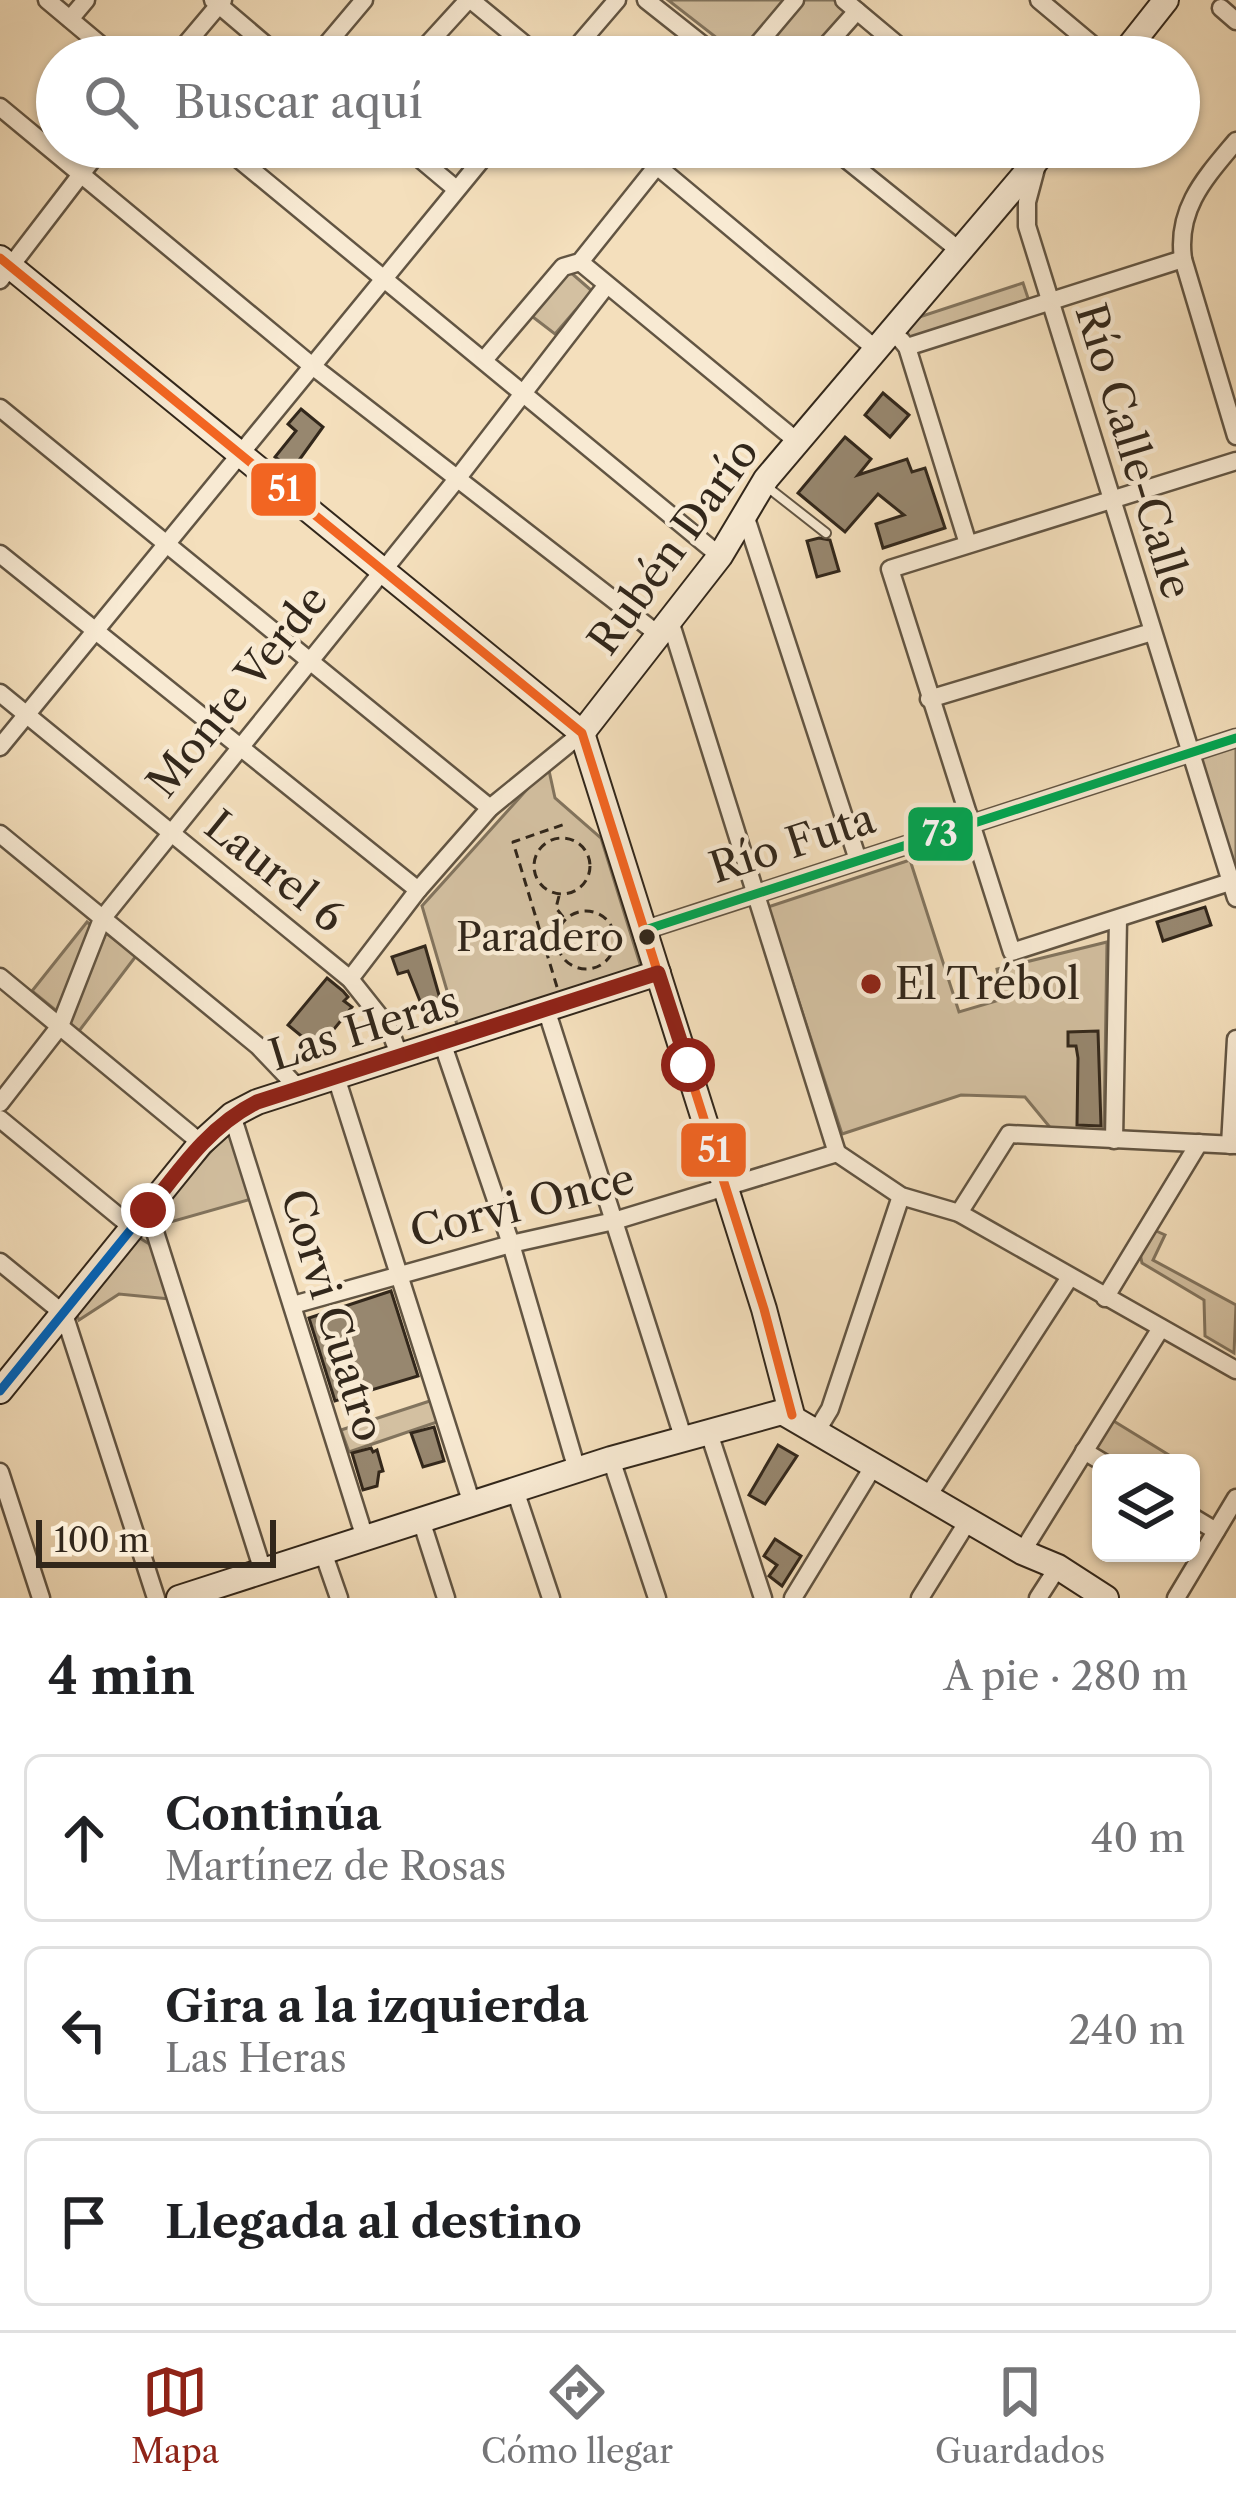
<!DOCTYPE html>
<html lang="es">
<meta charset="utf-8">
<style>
:root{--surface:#fff;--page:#f6f6f6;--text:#202124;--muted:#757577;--line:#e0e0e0;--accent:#8f2418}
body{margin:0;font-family:"Libre Caslon Text",serif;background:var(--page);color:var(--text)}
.controls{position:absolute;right:36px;bottom:36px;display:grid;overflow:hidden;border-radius:18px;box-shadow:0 3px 9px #0004}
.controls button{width:108px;height:108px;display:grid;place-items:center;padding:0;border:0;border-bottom:3px solid var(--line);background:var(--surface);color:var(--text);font:60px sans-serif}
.scale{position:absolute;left:36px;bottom:30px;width:240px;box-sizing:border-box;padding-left:12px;border:6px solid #32271b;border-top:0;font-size:33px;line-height:42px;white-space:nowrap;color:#32271b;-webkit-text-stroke:9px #f8ead3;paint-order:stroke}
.stop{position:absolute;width:36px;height:36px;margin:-27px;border:9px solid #8f2418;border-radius:50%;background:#fff}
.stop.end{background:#8f2418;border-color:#fff;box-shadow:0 3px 12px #0008}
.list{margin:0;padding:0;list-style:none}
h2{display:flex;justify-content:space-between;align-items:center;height:156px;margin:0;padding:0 48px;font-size:51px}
h2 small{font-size:39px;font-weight:400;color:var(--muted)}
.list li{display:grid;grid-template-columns:78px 1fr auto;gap:36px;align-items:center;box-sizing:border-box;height:168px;margin:0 24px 24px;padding:0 24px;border:3px solid var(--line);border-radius:18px}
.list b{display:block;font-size:45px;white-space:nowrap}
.list p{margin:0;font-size:39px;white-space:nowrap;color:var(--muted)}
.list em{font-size:39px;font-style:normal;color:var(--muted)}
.icon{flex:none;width:66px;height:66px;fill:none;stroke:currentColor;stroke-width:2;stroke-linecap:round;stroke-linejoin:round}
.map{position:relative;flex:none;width:1236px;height:1598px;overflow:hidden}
.search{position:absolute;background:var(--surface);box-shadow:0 3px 9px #0004;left:36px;right:36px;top:36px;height:132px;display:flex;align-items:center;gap:30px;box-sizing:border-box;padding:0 42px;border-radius:66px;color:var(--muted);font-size:45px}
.sheet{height:732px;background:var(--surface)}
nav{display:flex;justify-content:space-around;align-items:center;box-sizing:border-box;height:168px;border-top:3px solid var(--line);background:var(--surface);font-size:33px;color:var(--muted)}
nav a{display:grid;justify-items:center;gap:6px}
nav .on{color:var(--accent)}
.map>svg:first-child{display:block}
</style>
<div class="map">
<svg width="1236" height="1598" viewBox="0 0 1236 1598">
<rect width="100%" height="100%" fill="#f4dfbc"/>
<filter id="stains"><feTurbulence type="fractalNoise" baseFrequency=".00167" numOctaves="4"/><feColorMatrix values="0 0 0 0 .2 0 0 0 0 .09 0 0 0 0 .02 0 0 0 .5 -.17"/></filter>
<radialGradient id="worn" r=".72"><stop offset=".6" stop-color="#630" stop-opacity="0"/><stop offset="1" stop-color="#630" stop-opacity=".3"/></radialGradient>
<g fill="#d3c0a1" stroke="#82745e" stroke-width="3">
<path d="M 668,0 L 787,0 L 740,56 Z"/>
<path d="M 803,0 L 836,0 L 856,17 L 822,57 L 755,57 Z"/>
<path d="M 569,271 L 592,291 L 555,334 L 529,314 Z"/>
<path d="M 1023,283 L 1030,304 L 911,343 L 904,322 Z"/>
<path d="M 1236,744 L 1236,869 L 1198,755 Z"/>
<path d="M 548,766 L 555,798 L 601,838 L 641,967 L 458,1028 L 422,906 Z"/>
<path d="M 910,860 L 959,1012 L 1003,999 L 997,969 L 1107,942 L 1104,1128 L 1099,1133 L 1053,1131 L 1025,1097 L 961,1095 L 842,1134 L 768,907 Z"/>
<path d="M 87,922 L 93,927 L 59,1013 L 32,991 Z"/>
<path d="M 106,933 L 136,956 L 76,1035 L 68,1022 Z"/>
<path d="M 227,1133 L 235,1136 L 255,1198 L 160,1225 L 156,1214 Z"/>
<path d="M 1154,1230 L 1165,1235 L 1153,1260 L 1236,1305 L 1234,1353 L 1205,1336 L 1204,1300 L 1142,1263 L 1140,1253 Z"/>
<path d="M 138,1237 L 151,1245 L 170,1299 L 119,1294 L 79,1320 L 74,1309 Z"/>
<path d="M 433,1400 L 440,1421 L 349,1452 L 341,1430 Z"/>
<path d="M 1112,1420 L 1182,1463 L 1114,1463 L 1096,1452 L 1095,1447 Z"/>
</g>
<g fill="#97876f" stroke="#32271b" stroke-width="3">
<path d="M 883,393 L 909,415 L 890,437 L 865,415 Z"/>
<path d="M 301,409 L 323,427 L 292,470 L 275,457 L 296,431 L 288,424 Z"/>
<path d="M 845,437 L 871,459 L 858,475 L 907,459 L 912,472 L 925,468 L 945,528 L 883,548 L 876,524 L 904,515 L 878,494 L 845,532 L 798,493 Z"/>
<path d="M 819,538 L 830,540 L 839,571 L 817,577 L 807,541 Z"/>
<path d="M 1205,907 L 1211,925 L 1163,941 L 1157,922 Z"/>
<path d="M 425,946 L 445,1016 L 428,1021 L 408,971 L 398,974 L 392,957 Z"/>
<path d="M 327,978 L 343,991 L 348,997 L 344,1001 L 352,1007 L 326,1039 L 320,1034 L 311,1044 L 288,1025 Z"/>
<path d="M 1098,1031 L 1101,1126 L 1077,1125 L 1078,1058 L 1076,1046 L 1068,1046 L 1068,1032 Z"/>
<path d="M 391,1291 L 418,1376 L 335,1401 L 309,1318 Z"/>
<path d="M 434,1427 L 444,1461 L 423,1467 L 411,1433 Z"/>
<path d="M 778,1445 L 797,1456 L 765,1504 L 749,1495 Z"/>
<path d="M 371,1448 L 373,1452 L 377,1450 L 383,1471 L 379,1472 L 377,1486 L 363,1490 L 352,1453 Z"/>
<path d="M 775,1539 L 801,1556 L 782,1586 L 769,1576 L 777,1565 L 764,1556 Z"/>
</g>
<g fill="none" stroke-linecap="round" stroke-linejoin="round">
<defs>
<path id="lane" d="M 766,486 L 826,533"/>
<g id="street">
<path d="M 47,0 L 115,57"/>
<path d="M 213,0 L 280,57"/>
<path d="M 471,0 L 540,57"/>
<path d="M 646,0 L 718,57"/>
<path d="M 844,0 L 912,57"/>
<path d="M 1039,0 L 1107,57"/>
<path d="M 1221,8 L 1236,21"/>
<path d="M 70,19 L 86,0"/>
<path d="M 175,57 L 223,0"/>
<path d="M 316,57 L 364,0"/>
<path d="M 416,57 L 468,0"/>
<path d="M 568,57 L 617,0"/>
<path d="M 747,57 L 795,0"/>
<path d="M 816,57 L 857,11"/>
<path d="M 0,107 L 311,365 L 659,635"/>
<path d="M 1236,141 C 1206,177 1176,208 1183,259 L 1236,436"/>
<path d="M 224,147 L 720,556"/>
<path d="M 406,147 L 456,189"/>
<path d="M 831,147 L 960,251"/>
<path d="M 1021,147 L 1038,161 L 1027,202 L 1027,226 L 1236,898"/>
<path d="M 657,166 L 877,350"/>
<path d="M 580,262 L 798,442"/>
<path d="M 0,280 L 102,147"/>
<path d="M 901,340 L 907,347 L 968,544"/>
<path d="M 907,347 L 1183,259"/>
<path d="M 484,360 L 563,267 L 580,262 L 672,147"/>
<path d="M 0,408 L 490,808"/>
<path d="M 744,512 L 858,860"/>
<path d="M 0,554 L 418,890"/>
<path d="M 670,621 L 837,1153"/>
<path d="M 0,693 L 350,979 L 389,1028 L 400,1057"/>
<path d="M 929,699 L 1152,632"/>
<path d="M 0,747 L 492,147"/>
<path d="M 0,834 L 258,1046 L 299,1089"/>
<path d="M 1230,882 L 1012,952 L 890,569 L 1236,461"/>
<path d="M 645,930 L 1236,738"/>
<path d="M 0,977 L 201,1143"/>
<path d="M 350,979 L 418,890 L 490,808 L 582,733"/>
<path d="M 547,1012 L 684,1440"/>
<path d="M 443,1045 L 511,1244 L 577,1470"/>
<path d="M 336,1077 L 472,1504"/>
<path d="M 0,1103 L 60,1026 L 102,919 L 457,479 L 606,286"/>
<path d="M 232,1115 L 365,1538"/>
<path d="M 0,1119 L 134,1229"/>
<path d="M 1114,1140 L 1118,919"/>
<path d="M 1230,1145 L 1236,1039"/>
<path d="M 837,1153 L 901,1196 L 959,1213 L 1236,1370"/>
<path d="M 148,1210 L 263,1571"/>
<path d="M 959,1213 L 1009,1134 L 1236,1145"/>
<path d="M 0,1262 L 64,1314 L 156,1598"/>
<path d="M 1105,1298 L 1199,1143"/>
<path d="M 293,1305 L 511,1244 L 614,1221 L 837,1153"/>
<path d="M 816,1432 L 830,1409 L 901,1196"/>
<path d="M 709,1433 L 763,1598"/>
<path d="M 1084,1451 L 1104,1463"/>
<path d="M 611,1459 L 657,1598"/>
<path d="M 0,1472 L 41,1598"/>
<path d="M 515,1490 L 551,1598"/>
<path d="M 928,1496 L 1070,1277"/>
<path d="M 1191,1516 L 1216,1531"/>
<path d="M 421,1520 L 446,1598"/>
<path d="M 323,1552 L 339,1598"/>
<path d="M 1022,1552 L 1161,1328"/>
<path d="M 793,1598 L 873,1467"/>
<path d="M 920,1598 L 968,1521"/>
<path d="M 1038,1598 L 1058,1567"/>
<path d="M 1176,1598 L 1236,1498"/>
</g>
<g id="secondary">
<path d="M 1121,57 L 1166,0"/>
<path d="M 0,258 L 582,733 L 764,1309 L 792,1415"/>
<path d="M 582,733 L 720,556 L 766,479 L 1048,147"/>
<path d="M 0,1391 L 201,1143 L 232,1115 L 257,1102 L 658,973"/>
<path d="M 179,1598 L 611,1459 L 782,1412 L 1022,1552 L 1058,1567 L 1106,1598"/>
</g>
</defs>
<use href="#lane" stroke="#625543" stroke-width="12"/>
<use href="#street" stroke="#625543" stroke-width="21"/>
<use href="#secondary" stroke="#32271b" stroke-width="28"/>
<g stroke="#32271b" stroke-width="3" stroke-dasharray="9 6" stroke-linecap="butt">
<circle cx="562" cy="866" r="28"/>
<path d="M 559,896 L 556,908 L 564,918"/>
<circle cx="586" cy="940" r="29"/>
<path d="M 557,987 L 513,842 L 568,823"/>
</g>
<use href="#lane" stroke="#f8ead3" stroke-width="8"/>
<use href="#street" stroke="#f8ead3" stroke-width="16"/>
<use href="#secondary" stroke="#f8ead3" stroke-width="24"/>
<defs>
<path id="bus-1" d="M 0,258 L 582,733 L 764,1309 L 792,1415"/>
<path id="bus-2" d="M 645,930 L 1236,738"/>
<path id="bus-3" d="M 0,1391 L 201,1143 L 232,1115 L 257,1102 L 658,973"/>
</defs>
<use href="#bus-1" stroke="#f8ead3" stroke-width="18"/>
<use href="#bus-2" stroke="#f8ead3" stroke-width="18"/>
<use href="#bus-3" stroke="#f8ead3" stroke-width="18"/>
<use href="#bus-1" stroke="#f26522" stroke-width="9"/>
<use href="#bus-2" stroke="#00a651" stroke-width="9"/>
<use href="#bus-3" stroke="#0065bd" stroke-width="9"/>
</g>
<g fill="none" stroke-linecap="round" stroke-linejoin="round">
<path stroke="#8f2418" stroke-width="15" d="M 148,1210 C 180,1169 209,1126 257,1102 L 658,973 L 688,1065"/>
</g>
<circle fill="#32271b" stroke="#f8ead3" stroke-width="4.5" cx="647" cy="937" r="10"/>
<circle fill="#8f2418" stroke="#f8ead3" stroke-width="4.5" cx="871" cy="984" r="12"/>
<g text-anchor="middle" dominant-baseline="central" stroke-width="9" stroke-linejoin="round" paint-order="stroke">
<g font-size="39" fill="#32271b" stroke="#f8ead3" text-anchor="end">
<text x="624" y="937">Paradero</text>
</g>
<g font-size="42" fill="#32271b" stroke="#f8ead3">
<text transform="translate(1134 451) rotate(73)">Río Calle-Calle</text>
<text transform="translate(673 546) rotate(-54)">Rubén Darío</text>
<text transform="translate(237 691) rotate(-51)">Monte Verde</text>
<text transform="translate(792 843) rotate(-18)">Río Futa</text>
<text transform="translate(275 871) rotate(39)">Laurel 6</text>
<text transform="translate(364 1028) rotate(-17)">Las Heras</text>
<text transform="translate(522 1205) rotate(-14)">Corvi Once</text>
<text transform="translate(333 1315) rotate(73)">Corvi Cuatro</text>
</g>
<g font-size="42" fill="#32271b" stroke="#f8ead3" text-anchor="start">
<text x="895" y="984">El Trébol</text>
</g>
</g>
<g stroke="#f8ead3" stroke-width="4.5">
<rect x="249" y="461" width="69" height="57" rx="12" fill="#f26522"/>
<rect x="906" y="805" width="69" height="58" rx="12" fill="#00a651"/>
<rect x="679" y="1121" width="69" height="58" rx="12" fill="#f26522"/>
</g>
<g font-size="33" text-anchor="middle" font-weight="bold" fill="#fff">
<text x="284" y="501">51</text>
<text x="940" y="846">73</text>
<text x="714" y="1162">51</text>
</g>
<rect width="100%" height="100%" filter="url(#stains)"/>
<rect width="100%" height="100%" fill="url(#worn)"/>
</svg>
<div class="controls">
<button><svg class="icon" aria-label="layers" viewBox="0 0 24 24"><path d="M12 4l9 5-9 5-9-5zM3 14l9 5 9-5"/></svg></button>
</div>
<div class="scale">100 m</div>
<div class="stop" style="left:688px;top:1065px"></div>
<div class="stop end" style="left:148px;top:1210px"></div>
<div class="search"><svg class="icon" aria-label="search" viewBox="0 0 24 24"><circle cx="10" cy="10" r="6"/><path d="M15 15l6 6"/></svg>Buscar aquí</div>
</div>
<section class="sheet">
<h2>4 min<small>A pie · 280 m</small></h2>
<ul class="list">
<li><svg class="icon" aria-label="ahead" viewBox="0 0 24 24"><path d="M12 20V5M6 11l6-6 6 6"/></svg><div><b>Continúa</b><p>Martínez de Rosas</p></div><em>40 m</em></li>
<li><svg class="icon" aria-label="left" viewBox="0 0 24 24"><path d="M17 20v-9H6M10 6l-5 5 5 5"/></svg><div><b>Gira a la izquierda</b><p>Las Heras</p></div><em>240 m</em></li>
<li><svg class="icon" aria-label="arrive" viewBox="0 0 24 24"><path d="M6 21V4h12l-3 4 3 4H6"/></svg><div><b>Llegada al destino</b></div></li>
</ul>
</section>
<nav>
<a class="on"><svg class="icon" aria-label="map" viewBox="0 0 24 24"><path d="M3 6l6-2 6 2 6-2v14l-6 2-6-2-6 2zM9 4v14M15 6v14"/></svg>Mapa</a>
<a><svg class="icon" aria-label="directions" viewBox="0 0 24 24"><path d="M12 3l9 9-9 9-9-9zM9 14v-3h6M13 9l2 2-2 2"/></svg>Cómo llegar</a>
<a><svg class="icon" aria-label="saved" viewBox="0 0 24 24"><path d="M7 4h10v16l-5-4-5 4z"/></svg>Guardados</a>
</nav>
